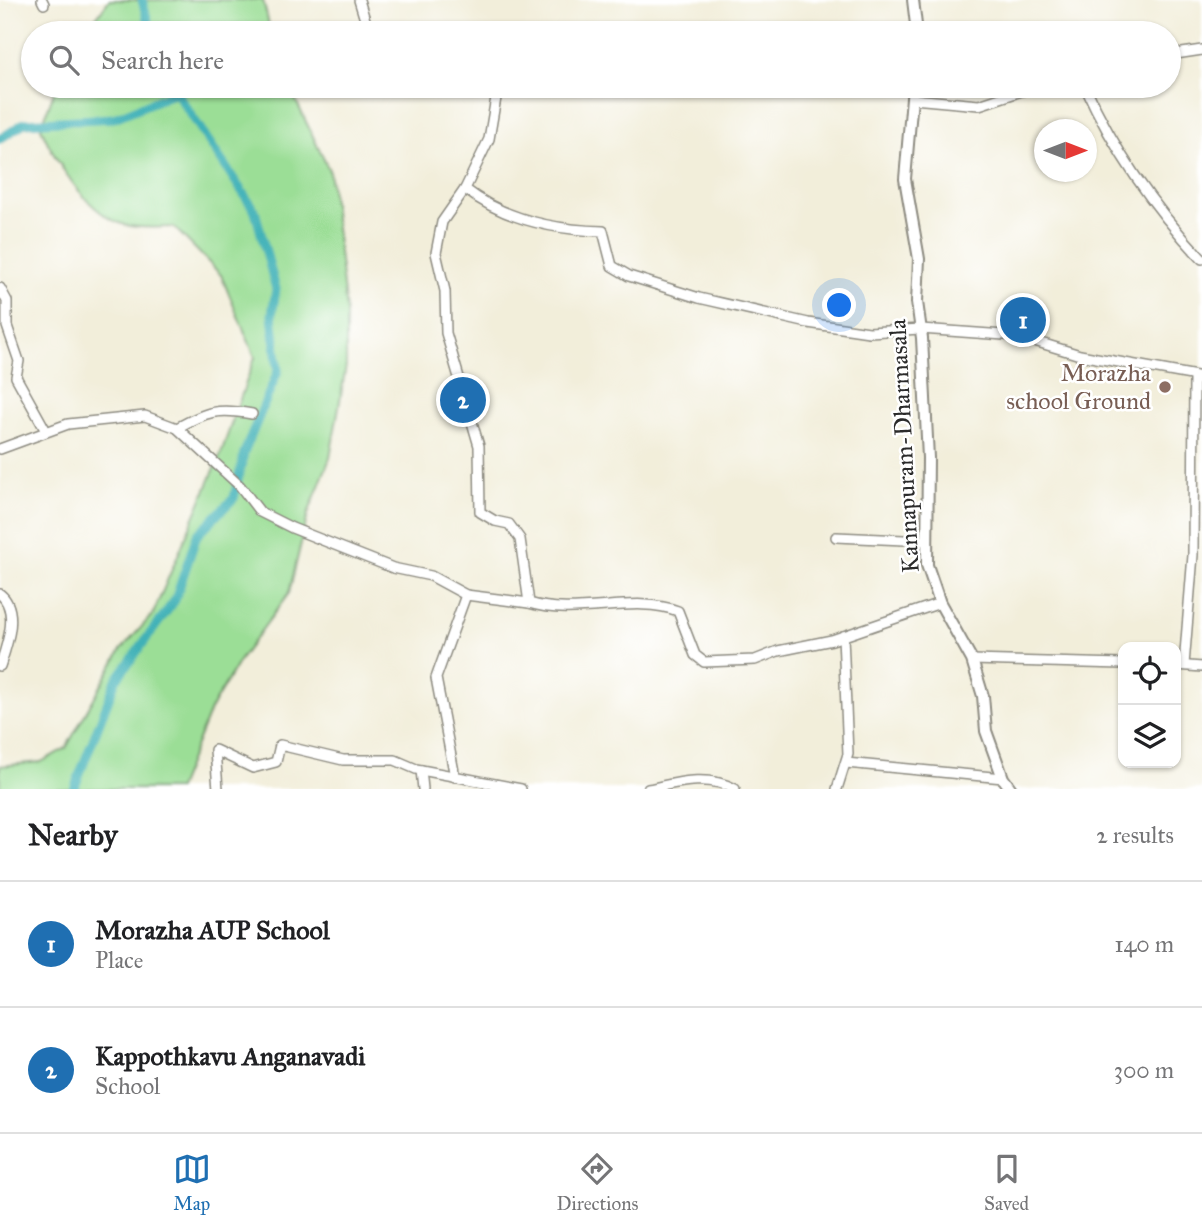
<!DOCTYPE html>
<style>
:root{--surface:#fff;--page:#f6f6f6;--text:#202124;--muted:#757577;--line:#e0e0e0;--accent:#1f6fb2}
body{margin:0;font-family:"IM FELL Great Primer",serif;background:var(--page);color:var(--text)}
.controls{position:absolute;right:21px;bottom:21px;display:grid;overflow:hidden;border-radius:14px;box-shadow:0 2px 5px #0004}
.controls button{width:63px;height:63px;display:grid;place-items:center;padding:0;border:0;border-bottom:2px solid var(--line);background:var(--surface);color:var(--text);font:35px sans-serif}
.compass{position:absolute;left:1034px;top:119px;width:63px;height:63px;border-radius:50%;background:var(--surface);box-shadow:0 2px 5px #0004;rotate:90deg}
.you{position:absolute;left:840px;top:306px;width:24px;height:24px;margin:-18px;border:5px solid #fff;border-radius:50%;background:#1a73e8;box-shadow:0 0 0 10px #1a73e833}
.badge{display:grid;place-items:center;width:46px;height:46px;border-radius:50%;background:var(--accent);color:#fff;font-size:23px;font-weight:700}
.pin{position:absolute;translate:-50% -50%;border:4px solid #fff;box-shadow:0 2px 7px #0006}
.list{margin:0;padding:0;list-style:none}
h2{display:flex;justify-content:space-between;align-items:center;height:91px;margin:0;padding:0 28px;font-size:30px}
h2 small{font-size:23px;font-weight:400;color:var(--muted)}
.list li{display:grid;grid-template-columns:46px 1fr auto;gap:21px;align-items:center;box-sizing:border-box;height:126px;padding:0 28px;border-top:2px solid var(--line)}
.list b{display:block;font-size:26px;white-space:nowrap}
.list p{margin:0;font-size:23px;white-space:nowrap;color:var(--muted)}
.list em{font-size:23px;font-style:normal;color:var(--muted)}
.icon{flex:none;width:38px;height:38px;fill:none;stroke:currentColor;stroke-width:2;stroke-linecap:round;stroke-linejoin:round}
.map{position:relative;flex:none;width:1202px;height:789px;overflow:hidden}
.search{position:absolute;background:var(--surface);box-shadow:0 2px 5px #0004;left:21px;right:21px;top:21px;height:77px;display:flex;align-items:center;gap:18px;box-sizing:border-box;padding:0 24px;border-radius:38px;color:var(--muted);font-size:26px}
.sheet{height:343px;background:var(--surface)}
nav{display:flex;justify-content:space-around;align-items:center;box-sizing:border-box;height:98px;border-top:2px solid var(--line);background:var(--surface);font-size:19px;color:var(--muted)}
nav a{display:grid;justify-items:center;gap:4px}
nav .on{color:var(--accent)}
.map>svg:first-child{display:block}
</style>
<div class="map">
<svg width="1202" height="789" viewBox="0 0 1202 789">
<rect width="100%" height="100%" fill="#fff"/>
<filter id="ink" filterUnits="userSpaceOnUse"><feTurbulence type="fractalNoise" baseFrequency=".0143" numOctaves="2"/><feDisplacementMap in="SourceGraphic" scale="14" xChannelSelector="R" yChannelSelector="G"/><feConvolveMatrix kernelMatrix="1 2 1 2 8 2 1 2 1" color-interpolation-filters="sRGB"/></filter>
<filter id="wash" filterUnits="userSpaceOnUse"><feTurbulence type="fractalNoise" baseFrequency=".00686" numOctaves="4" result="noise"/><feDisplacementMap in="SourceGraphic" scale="28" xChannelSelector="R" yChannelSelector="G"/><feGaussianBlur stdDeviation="1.57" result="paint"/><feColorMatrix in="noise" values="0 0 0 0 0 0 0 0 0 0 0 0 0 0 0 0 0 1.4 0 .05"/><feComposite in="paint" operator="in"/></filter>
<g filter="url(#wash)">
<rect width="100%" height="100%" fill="#f2eeda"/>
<g fill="#9bde96" stroke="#638460" stroke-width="2">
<path d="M 109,0 L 263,0 L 271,33 L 85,33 Z"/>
<path d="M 56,86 L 289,86 L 329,170 L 346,311 L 346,366 L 330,458 L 308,514 L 289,593 L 239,661 L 210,710 L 178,789 L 0,789 L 0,766 L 41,762 L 66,748 L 121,650 L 153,614 L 220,456 L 255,357 L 221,275 L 174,227 C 159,227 139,229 125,225 C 87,214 55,161 41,128 Z"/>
</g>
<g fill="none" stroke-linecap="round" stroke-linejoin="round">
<g stroke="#40b1b7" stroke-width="9">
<path d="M 142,0 L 151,33"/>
<path d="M 0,139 L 24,123 L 114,118 L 177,92"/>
<path d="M 74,789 L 116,680 L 175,600 L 197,535 L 234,498 L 244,453 L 278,371 L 272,315 L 276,289 L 255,211 L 172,86"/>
</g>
</g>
</g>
<g filter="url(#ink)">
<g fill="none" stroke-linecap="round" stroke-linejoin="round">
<defs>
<g id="minor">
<path d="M 42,0 L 44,4"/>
<path d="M 359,0 L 369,33"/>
<path d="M 1169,55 L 1202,50"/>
<path d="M 498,86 L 489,139 L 465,189 C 505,220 554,230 603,231 L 612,266 L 629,276 L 699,298 L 808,323 L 869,332 L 921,329 L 1018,336 L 1080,355 L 1202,377"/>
<path d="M 1040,86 L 1050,86"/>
<path d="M 1085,86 C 1114,151 1153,207 1202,259"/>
<path d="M 913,99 L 979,105 L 1037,86"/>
<path d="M 465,189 L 442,222 L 436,253 L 445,291 L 446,333 L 479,446 L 480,512 L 495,521 L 509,524 L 520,539 L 529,603 C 577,618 634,594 678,611 L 695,655 L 704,662 L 755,660 L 778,651 L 832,640 L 940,603"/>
<path d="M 0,288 L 7,301 L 7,326 L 19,361 L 16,377 L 46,431"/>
<path d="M 177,428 C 207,411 218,408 252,414"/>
<path d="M 0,449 L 68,424 L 145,416 L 177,428 L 240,486 L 260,512 L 292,528 L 393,568 L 431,576 L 466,595 L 529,603"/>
<path d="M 836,537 L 927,541"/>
<path d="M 0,594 C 20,610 7,645 0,666"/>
<path d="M 972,660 L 1123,664"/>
<path d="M 1176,665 L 1202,667"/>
<path d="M 1184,665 L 1193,555 L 1194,378"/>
<path d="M 846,763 L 1003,778"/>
<path d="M 421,770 L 423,789"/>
<path d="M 455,777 L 436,678 L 466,595"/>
<path d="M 218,789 L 215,750 L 253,768 L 276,762 L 280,745 L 343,760 L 395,760 L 416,769 L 521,789"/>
<path d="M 648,789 C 677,783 707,774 735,789"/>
<path d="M 837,789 L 848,754 L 843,636"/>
</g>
<g id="major">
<path d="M 913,0 L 917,33"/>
<path d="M 913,86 L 905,179 L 919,259 L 917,302 L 922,338 L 928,458 L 927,565 L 940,603 L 972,660 L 983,696 L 986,731 L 1003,778 L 1011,789"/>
</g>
</defs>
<use href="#minor" stroke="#8e8c82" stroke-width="12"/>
<use href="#major" stroke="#8e8c82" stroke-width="14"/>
<use href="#minor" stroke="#fff" stroke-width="9"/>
<use href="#major" stroke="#fff" stroke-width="10"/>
</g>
</g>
<circle fill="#8d6e63" stroke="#fff" stroke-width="2.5" cx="1165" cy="387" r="7"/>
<g text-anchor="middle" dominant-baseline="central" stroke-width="5" stroke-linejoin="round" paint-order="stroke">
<g font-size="24" fill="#785e54" stroke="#fff" text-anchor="end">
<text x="1151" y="373">Morazha<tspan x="1151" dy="28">school Ground</tspan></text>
</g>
<g font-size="24" fill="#2b2b2b" stroke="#fff">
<text transform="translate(904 446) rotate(-93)">Kannapuram-Dharmasala</text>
</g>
</g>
</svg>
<div class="controls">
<button><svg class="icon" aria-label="locate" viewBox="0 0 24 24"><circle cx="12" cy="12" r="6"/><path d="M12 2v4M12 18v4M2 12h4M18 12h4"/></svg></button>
<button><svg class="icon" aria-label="layers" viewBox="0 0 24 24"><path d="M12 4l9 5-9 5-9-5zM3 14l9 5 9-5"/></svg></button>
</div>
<svg class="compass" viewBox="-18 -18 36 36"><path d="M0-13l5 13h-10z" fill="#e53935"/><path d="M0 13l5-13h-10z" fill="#757577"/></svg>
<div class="you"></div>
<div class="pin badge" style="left:1023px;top:320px">1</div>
<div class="pin badge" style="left:463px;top:400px">2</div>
<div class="search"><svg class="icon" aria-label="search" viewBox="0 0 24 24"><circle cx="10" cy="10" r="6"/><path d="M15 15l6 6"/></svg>Search here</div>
</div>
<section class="sheet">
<h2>Nearby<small>2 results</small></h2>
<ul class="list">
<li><span class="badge">1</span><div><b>Morazha AUP School</b><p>Place</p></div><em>140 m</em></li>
<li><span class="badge">2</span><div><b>Kappothkavu Anganavadi</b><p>School</p></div><em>300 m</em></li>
</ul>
</section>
<nav>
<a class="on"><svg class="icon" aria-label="map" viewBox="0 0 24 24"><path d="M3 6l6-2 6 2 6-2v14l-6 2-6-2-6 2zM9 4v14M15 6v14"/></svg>Map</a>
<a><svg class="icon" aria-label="directions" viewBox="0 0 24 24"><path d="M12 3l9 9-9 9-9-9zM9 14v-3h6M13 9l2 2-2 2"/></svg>Directions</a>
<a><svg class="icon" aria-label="saved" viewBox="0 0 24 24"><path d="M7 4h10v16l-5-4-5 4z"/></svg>Saved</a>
</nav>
